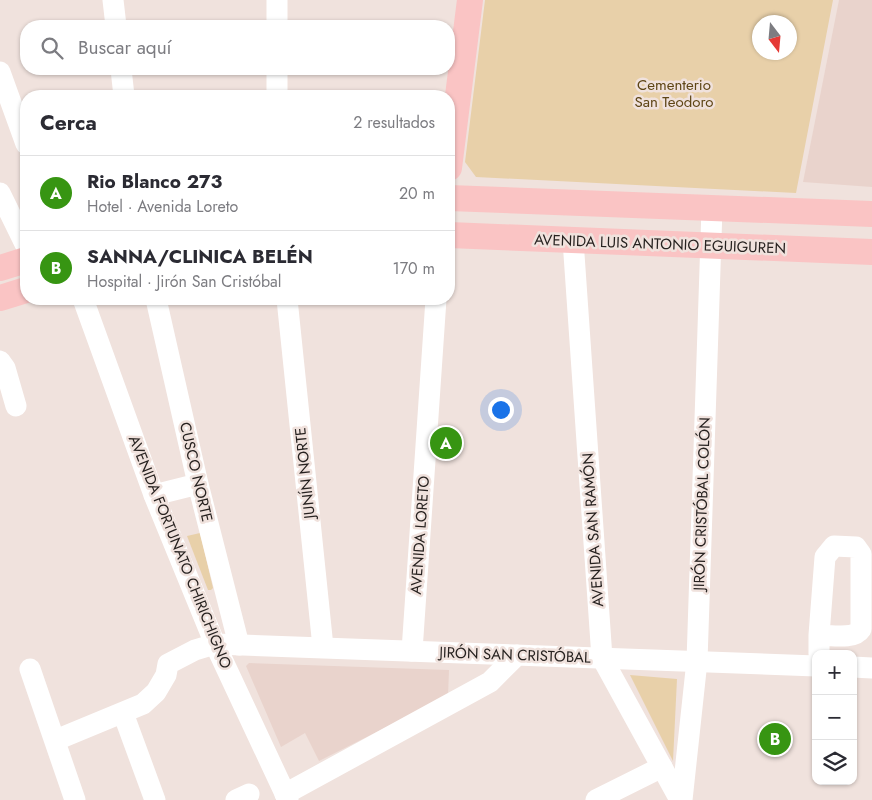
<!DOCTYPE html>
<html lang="es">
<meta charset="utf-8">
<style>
:root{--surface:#fff;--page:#f2f2f3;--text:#2b2b33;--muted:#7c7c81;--line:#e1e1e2;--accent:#379512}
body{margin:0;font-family:Jost,sans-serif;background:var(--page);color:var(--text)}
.controls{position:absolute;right:15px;bottom:15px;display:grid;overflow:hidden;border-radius:10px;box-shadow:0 1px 4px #0004}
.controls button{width:45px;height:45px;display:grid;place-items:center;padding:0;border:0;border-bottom:1px solid var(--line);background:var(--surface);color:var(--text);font:25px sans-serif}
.compass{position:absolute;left:752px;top:15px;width:45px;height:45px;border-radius:50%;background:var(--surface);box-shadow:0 1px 4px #0004;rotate:164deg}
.you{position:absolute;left:500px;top:409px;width:18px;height:18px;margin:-12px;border:4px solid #fff;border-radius:50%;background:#1a73e8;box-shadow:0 0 0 8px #1a73e833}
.badge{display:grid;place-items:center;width:32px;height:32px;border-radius:50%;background:var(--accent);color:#fff;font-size:16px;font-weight:700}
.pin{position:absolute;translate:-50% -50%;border:2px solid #fff;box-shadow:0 1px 5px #0006}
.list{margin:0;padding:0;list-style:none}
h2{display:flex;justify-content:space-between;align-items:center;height:65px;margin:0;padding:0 20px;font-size:21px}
h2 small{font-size:16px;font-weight:400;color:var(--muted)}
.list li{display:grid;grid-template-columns:32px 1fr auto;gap:15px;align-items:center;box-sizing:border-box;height:75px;padding:0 20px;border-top:1px solid var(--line)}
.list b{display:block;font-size:19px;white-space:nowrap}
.list p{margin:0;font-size:16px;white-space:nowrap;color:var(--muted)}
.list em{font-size:16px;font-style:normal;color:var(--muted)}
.icon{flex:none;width:28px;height:28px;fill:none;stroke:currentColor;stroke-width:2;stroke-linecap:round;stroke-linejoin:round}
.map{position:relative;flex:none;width:872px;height:800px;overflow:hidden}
.search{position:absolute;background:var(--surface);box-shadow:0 1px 4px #0004;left:20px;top:20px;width:435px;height:55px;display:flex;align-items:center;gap:12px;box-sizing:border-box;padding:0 18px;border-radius:20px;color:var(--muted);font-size:19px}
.panel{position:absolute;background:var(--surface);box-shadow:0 1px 4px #0004;left:20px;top:90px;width:435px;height:215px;border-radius:20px}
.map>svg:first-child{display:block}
</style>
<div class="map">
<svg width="872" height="800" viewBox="0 0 872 800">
<rect width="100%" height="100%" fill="#f0e2dd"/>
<g fill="#e9d3cc">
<path d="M 839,0 L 872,0 L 872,187 L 803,182 Z"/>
<path d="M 249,663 L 449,670 L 448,696 L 319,761 L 305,733 L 281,747 L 246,666 Z"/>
</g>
<g fill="#e8d0a9" fill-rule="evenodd">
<path d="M 485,0 L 833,0 L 796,193 L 476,177 L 465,162 ZM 760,22 L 790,22 L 790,52 L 760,52 Z"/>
<path d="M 200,533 L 213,588 L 211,590 L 208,590 L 187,536 Z"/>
<path d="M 630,675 L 677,679 L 673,761 Z"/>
</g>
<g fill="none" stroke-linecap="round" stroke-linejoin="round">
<g stroke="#fff" stroke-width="21">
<path d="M 113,0 L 116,26"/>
<path d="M 277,26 L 277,0"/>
<path d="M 121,69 L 124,96"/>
<path d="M 0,72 L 26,144"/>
<path d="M 277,96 L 277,69"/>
<path d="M 0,193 L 26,246"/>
<path d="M 573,240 L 602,658 L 680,800"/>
<path d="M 83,299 L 154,495 L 215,644 L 288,800"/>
<path d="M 156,299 L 198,484 L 239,645"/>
<path d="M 287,299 L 323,647"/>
<path d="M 0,361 L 5,368 L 16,406"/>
<path d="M 154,495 L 198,484"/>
<path d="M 819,635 C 831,635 854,640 861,629 L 861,554 L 856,547 L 834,546 L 825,557 L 819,635 L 819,654"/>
<path d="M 412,651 L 436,299"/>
<path d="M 853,667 L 872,668"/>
<path d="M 30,669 L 75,800"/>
<path d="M 123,713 L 155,800"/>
<path d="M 56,740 L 143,704 L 156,692 L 166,675 L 168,664 L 195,650 L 215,644 L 816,666"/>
<path d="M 285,794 L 490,682 L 517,655"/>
<path d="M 236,800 L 249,794"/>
<path d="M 596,800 L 662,767"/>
<path d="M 682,800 L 697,661 L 712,208"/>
</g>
<g stroke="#fac4c4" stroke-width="26">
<path d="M 449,168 L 470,0"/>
<path d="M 449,198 L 872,214"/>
<path d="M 449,235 L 872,252"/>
<path d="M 0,268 L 26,260"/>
<path d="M 0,298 L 26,290"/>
</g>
</g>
<g text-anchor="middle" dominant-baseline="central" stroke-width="5" stroke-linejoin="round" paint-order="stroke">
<g font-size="15" fill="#5e4515" stroke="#f0e2dd">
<text x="674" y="85">Cementerio<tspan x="674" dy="17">San Teodoro</tspan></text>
</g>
<g font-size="15" fill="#272220" stroke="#f0e2dd">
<text transform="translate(660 244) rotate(2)">AVENIDA LUIS ANTONIO EGUIGUREN</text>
<text transform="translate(196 472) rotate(77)">CUSCO NORTE</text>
<text transform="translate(305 473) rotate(-96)">JUNÍN NORTE</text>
<text transform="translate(702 504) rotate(-88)">JIRÓN CRISTÓBAL COLÓN</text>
<text transform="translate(593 530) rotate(-94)">AVENIDA SAN RAMÓN</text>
<text transform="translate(420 535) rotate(-86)">AVENIDA LORETO</text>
<text transform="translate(180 552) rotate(68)">AVENIDA FORTUNATO CHIRICHIGNO</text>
<text transform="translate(515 655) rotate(2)">JIRÓN SAN CRISTÓBAL</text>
</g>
</g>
</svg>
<div class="controls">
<button>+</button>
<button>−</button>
<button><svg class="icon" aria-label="layers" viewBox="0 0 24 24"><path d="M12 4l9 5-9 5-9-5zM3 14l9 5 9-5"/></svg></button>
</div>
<svg class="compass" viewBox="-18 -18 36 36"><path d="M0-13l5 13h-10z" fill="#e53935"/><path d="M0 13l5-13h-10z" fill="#7c7c81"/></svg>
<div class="you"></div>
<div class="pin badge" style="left:446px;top:443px">A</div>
<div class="pin badge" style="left:775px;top:739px">B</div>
<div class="search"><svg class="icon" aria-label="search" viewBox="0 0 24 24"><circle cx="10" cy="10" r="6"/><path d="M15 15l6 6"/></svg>Buscar aquí</div>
<section class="panel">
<h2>Cerca<small>2 resultados</small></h2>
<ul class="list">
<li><span class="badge">A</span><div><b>Rio Blanco 273</b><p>Hotel · Avenida Loreto</p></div><em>20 m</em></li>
<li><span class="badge">B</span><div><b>SANNA/CLINICA BELÉN</b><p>Hospital · Jirón San Cristóbal</p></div><em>170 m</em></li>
</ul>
</section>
</div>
